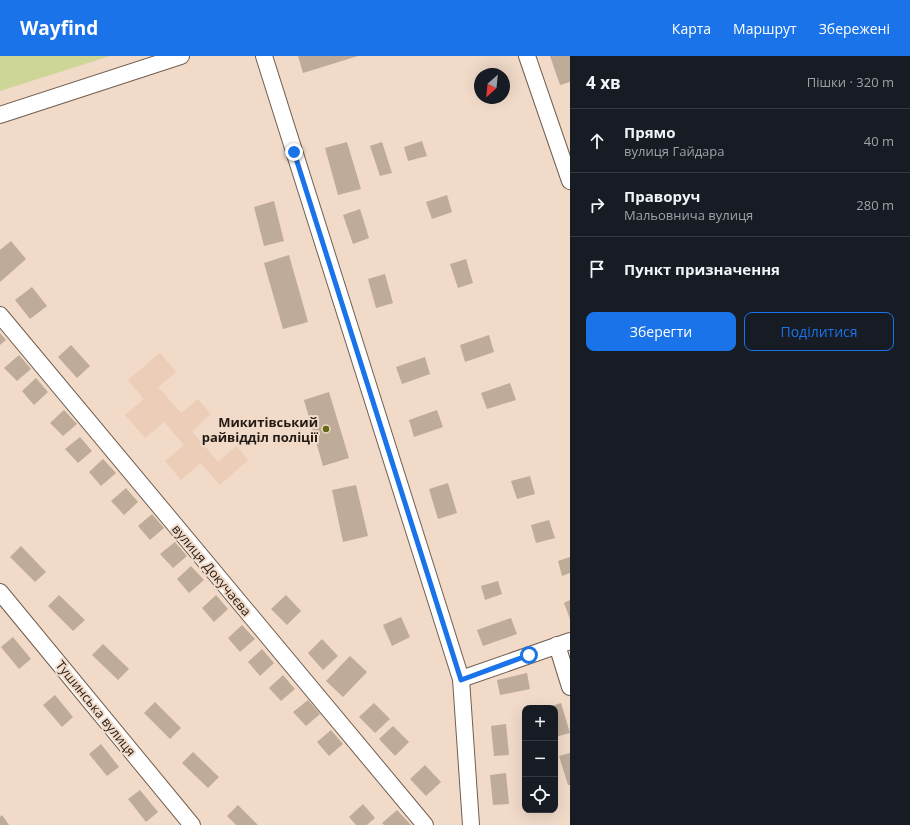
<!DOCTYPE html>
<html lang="uk">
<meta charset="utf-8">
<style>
:root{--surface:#171b24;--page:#20242c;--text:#f1f3f6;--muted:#9ea1a6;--line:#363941;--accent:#1a73e8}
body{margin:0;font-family:"Open Sans",sans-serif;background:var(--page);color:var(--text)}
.controls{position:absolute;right:12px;bottom:12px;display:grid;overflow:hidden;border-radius:8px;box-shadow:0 4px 16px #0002}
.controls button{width:36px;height:36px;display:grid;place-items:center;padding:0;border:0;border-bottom:1px solid var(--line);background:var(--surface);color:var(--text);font:20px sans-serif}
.compass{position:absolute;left:474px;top:12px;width:36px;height:36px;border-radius:50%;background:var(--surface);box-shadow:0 4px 16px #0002;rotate:207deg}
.stop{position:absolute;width:12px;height:12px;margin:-9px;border:3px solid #1a73e8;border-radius:50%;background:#fff}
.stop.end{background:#1a73e8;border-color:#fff;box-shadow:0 1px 4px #0008}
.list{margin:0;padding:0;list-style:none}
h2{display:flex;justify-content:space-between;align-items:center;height:52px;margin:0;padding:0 16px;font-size:17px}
h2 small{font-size:13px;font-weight:400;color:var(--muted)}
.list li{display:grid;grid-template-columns:26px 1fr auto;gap:12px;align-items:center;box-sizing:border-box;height:64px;padding:0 16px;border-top:1px solid var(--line)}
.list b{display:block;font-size:15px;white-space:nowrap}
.list p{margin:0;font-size:13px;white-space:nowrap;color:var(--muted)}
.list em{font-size:13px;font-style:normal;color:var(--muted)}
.actions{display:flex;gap:8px;padding:12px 16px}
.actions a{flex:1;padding:9px 0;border:1px solid var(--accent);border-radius:8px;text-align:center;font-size:14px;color:var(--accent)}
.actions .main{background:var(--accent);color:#fff}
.icon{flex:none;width:22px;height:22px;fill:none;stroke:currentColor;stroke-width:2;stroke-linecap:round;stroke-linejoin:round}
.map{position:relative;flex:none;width:570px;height:769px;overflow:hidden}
header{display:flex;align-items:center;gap:24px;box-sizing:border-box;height:56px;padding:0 20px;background:var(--accent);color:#fff}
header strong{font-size:19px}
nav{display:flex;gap:22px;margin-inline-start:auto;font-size:14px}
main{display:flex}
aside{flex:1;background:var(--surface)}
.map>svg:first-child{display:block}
</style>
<header>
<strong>Wayfind</strong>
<nav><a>Карта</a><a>Маршрут</a><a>Збережені</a></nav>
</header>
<main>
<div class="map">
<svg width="570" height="769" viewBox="0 0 570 769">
<rect width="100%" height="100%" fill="#f1dac8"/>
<path fill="#ecceb8" d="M 160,297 L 176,316 L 158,331 L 181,357 L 198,343 L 211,358 L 192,375 L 218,406 L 236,390 L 248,404 L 220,429 L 201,407 L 181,424 L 165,405 L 184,389 L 164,366 L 145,382 L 125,359 L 144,343 L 128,324 Z"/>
<path fill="#cdd697" d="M 0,0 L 110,0 L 0,35 Z"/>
<g fill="#beab98">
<path d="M 298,0 L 358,0 L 303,17 Z"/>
<path d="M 550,0 L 570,0 L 570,26 L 560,29 Z"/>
<path d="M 422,85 L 427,100 L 408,105 L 404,91 Z"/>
<path d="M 347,86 L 361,133 L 338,139 L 325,92 Z"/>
<path d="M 382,86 L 392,117 L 380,120 L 370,90 Z"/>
<path d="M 447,139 L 452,156 L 432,163 L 426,146 Z"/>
<path d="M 274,145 L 284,185 L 264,190 L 254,151 Z"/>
<path d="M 360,153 L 369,182 L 353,188 L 343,159 Z"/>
<path d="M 11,185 L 26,203 L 0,226 L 0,194 Z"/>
<path d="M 289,199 L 308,266 L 283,273 L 264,207 Z"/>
<path d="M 466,203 L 473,227 L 458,232 L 450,208 Z"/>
<path d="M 385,218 L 393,247 L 376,252 L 368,223 Z"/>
<path d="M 32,231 L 47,250 L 30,263 L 15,244 Z"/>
<path d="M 0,277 L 6,284 L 0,289 Z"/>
<path d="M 489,279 L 494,296 L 465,306 L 460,289 Z"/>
<path d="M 71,289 L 90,310 L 77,322 L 58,301 Z"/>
<path d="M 19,299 L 31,313 L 17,325 L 4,312 Z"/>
<path d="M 425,301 L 430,318 L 402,328 L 396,311 Z"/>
<path d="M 36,322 L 48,336 L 34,349 L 22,335 Z"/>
<path d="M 510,327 L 516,344 L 487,353 L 481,337 Z"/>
<path d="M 329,336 L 349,402 L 323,410 L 304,344 Z"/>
<path d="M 64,354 L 77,368 L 63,380 L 50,367 Z"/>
<path d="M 437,354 L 443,371 L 414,381 L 409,364 Z"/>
<path d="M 80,381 L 92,395 L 78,407 L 65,393 Z"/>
<path d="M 103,403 L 116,417 L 101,430 L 89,416 Z"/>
<path d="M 530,420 L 535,438 L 517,443 L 511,425 Z"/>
<path d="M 448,427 L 457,457 L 438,463 L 429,433 Z"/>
<path d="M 356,429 L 368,480 L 343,486 L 332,434 Z"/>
<path d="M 126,432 L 138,446 L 124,459 L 111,445 Z"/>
<path d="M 152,458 L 164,472 L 150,484 L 138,470 Z"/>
<path d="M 549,464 L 555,482 L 536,487 L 531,469 Z"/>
<path d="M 175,486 L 187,500 L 173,512 L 160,498 Z"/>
<path d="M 21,490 L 46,516 L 35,526 L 10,501 Z"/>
<path d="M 570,501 L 570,517 L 562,520 L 558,505 Z"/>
<path d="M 191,510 L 204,524 L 189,537 L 177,523 Z"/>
<path d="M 498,525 L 502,538 L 485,544 L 481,530 Z"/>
<path d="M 59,539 L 85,564 L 73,575 L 48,550 Z"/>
<path d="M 216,539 L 228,553 L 214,566 L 202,552 Z"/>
<path d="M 286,539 L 301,555 L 287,569 L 271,553 Z"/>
<path d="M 570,544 L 570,563 L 564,547 Z"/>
<path d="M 401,561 L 410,581 L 392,590 L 383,569 Z"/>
<path d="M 511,562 L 517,578 L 483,590 L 477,574 Z"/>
<path d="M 242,569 L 255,583 L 240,596 L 228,582 Z"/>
<path d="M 13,581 L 31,603 L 19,613 L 1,591 Z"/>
<path d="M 322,583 L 338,600 L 323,614 L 308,597 Z"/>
<path d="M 103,588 L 129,613 L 118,624 L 92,599 Z"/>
<path d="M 262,593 L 274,607 L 260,620 L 248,606 Z"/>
<path d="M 350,600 L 367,616 L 343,641 L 326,625 Z"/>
<path d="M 527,617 L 530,633 L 500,639 L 497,624 Z"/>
<path d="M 283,619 L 295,633 L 281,645 L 269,632 Z"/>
<path d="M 55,639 L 73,661 L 62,671 L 43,649 Z"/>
<path d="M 308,644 L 320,658 L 306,670 L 293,656 Z"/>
<path d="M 155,646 L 181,672 L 170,683 L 144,657 Z"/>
<path d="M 374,647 L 390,663 L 375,677 L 359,661 Z"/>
<path d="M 561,647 L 570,677 L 555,681 L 555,652 L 546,652 Z"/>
<path d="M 506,668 L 509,699 L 494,700 L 491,670 Z"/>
<path d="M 393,670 L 409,686 L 395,700 L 379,683 Z"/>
<path d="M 331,674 L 343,688 L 329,700 L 317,686 Z"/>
<path d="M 101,688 L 119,711 L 107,720 L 89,698 Z"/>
<path d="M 193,696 L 219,721 L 208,732 L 182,707 Z"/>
<path d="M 570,697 L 570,729 L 568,729 L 559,700 Z"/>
<path d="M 425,709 L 441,726 L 426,740 L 410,723 Z"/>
<path d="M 506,717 L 509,748 L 493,749 L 490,719 Z"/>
<path d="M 140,734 L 158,756 L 146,766 L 128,743 Z"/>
<path d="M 363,748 L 375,762 L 367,769 L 356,769 L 349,761 Z"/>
<path d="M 238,749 L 258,769 L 236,769 L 227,760 Z"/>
<path d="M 397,754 L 411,769 L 384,769 L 382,767 Z"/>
<path d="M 2,759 L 9,769 L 0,769 L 0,761 Z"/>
</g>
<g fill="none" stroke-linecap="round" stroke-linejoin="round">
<defs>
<g id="minor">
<path d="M 264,0 L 461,623 L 471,769"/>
<path d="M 527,0 L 570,125"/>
<path d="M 0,59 L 181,0"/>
<path d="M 0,259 L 425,769"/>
<path d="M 0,536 L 192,769"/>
<path d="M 557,589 L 570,631"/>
<path d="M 461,623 L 570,585"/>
</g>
</defs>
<use href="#minor" stroke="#725e4f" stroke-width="18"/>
<use href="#minor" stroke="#fff" stroke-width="16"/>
</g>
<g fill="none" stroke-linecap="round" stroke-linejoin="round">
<path stroke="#1a73e8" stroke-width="5" d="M 294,96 L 461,624 L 529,599"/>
</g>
<circle fill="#616a0f" stroke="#f1dac8" stroke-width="1.5" cx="326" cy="373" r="4"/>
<g text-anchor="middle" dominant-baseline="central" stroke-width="4" stroke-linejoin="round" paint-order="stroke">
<g font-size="13" font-weight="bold" fill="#231b15" stroke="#f1dac8" text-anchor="end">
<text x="318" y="366">Микитівський<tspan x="318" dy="15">райвідділ поліції</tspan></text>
</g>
<g font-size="13" fill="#231b15" stroke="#f1dac8">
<text transform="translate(212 514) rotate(50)">вулиця Докучаєва</text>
<text transform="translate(96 652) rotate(51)">Тушинська вулиця</text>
</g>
</g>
</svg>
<div class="controls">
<button>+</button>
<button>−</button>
<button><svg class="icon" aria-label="locate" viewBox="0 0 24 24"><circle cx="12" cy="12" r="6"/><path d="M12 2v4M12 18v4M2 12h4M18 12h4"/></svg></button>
</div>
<svg class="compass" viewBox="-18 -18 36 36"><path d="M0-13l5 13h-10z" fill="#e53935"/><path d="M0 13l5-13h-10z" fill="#9ea1a6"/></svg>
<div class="stop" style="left:529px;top:599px"></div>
<div class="stop end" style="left:294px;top:96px"></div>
</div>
<aside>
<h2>4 хв<small>Пішки · 320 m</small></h2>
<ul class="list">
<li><svg class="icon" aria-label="ahead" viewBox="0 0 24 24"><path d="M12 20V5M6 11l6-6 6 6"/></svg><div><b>Прямо</b><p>вулиця Гайдара</p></div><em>40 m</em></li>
<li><svg class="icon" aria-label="right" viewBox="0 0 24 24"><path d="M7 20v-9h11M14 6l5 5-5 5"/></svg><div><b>Праворуч</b><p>Мальовнича вулиця</p></div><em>280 m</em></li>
<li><svg class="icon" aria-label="arrive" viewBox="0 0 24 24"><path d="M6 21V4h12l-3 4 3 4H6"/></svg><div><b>Пункт призначення</b></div></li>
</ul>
<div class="actions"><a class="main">Зберегти</a><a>Поділитися</a></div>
</aside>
</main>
